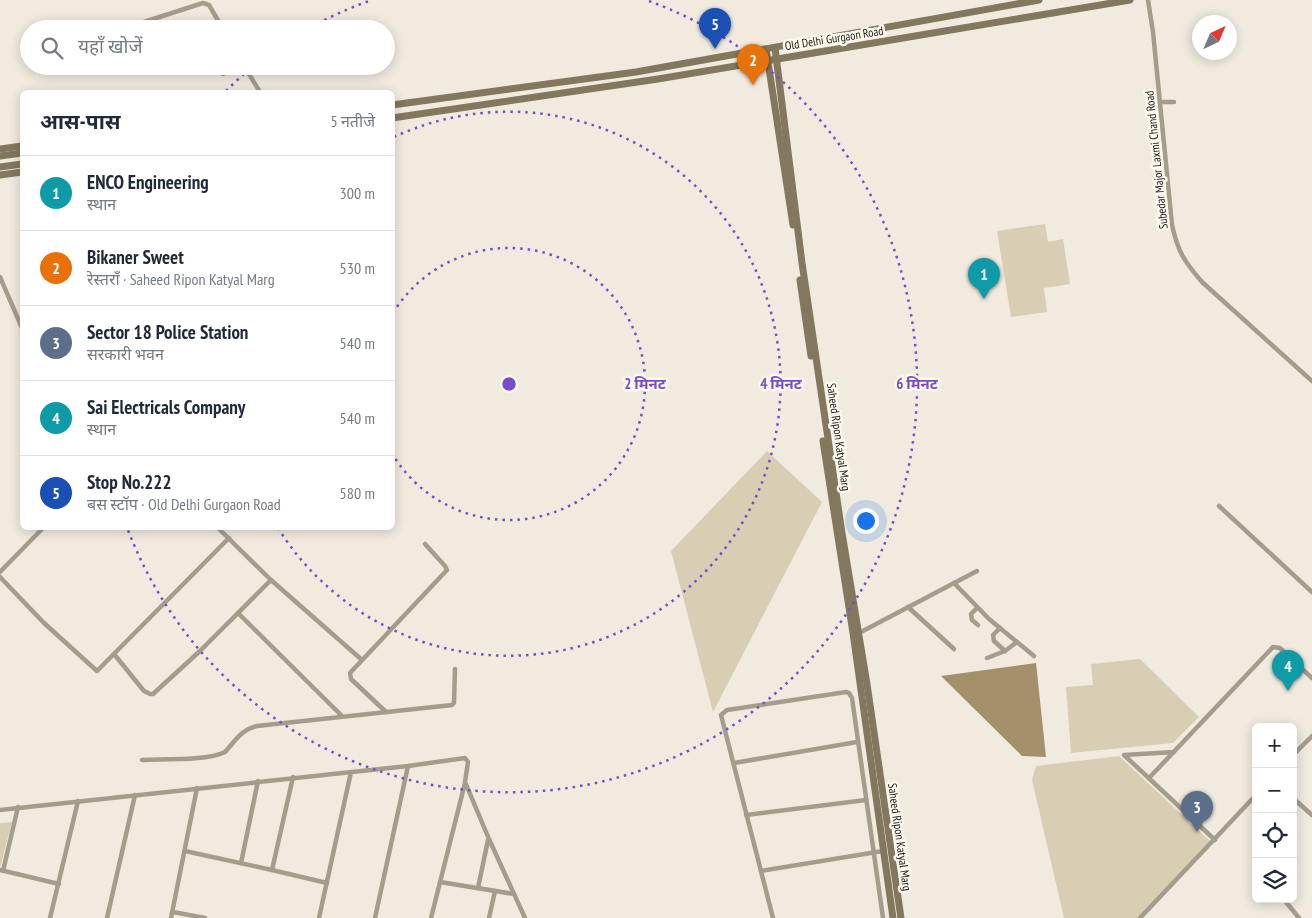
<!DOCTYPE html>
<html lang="hi">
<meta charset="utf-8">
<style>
:root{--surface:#fff;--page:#f2f2f3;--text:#1f2937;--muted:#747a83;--line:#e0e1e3;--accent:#2563eb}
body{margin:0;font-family:"PT Sans Narrow","Noto Sans Devanagari",sans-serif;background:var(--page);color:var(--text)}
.controls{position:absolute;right:15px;bottom:15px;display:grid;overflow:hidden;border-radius:8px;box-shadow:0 2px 12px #0003}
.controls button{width:45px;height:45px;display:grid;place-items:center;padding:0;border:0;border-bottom:1px solid var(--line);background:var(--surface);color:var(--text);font:25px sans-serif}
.compass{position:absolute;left:1192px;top:15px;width:45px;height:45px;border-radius:50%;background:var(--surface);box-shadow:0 2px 12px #0003;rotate:44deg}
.you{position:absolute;left:865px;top:520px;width:18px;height:18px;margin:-12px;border:4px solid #fff;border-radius:50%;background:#1a73e8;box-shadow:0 0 0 8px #1a73e833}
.badge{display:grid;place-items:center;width:32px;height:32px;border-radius:50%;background:var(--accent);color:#fff;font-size:16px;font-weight:700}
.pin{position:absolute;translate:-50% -41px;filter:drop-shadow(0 1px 2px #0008)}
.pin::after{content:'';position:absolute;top:26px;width:18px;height:15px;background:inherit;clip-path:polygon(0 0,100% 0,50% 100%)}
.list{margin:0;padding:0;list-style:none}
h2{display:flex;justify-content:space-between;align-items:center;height:65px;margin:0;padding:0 20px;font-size:21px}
h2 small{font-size:16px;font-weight:400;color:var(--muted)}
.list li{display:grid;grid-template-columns:32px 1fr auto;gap:15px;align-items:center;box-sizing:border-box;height:75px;padding:0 20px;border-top:1px solid var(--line)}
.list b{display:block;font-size:19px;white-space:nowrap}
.list p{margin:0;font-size:16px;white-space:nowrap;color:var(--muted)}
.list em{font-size:16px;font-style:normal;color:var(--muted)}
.icon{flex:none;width:28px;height:28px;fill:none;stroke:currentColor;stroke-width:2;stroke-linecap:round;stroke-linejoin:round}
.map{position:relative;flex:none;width:1312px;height:918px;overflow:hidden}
.search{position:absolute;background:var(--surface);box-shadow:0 2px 12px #0003;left:20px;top:20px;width:375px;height:55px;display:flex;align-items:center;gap:12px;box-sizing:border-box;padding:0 18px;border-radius:28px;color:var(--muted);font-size:19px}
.panel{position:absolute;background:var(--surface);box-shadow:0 2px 12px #0003;left:20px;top:90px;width:375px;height:440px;border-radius:8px}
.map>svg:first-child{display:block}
</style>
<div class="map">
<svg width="1312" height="918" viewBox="0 0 1312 918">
<rect width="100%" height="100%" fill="#f0eadf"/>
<g fill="#d9cdb4">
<path d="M 1045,224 L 1048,242 L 1063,239 L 1070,284 L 1044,288 L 1047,312 L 1011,317 L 997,231 Z"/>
<path d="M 767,451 L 822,502 L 713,712 L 671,551 Z"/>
<path d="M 1140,659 L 1199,717 L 1173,743 L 1071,753 L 1066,687 L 1093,685 L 1091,664 Z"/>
<path d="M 1119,756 L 1212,843 L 1141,918 L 1064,918 L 1032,780 L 1036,766 Z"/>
<path d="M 12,822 L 0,868 L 0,823 Z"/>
</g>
<path fill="#a4916b" d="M 1036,663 L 1046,757 L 1022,756 L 941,676 Z"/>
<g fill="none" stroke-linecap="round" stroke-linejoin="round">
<g stroke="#a59d8c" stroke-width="4.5">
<path d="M 1148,0 L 1153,32 L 1172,225 C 1178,252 1184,261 1202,282 L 1312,381"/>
<path d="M 122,29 L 203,3 L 209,5 L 223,29"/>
<path d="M 244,66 L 260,92"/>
<path d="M 223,74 L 238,66"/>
<path d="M 1160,102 L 1174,102"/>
<path d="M 0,277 L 22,328"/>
<path d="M 1219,506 L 1312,592"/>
<path d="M 218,528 L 271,580 L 362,660"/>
<path d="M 0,572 L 43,528"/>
<path d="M 0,577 L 44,623 L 97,671 L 229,538"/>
<path d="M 954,583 L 989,619 L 1034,656"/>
<path d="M 908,607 L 954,649"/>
<path d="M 977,608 L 971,614 L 972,620 L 978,625"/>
<path d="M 238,613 L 342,716"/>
<path d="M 1000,628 L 993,635 L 994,641 L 1005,651"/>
<path d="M 859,633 L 977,571"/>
<path d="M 114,654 L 144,691 L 150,694 L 153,694 L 200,651 L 271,580"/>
<path d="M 987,658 L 1005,651 L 1017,642"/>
<path d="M 386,712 L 351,679 L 350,673 L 447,570 L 445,566 L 425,544"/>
<path d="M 1174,752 L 1124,755 L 1215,840"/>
<path d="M 1293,755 L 1312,736"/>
<path d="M 142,760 C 163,759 208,761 225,752 C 235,741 242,729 257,726 L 452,705 L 454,703 L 455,669"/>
<path d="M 734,763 L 857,742"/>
<path d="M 1149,778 L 1273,647 L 1280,648 L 1312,678"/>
<path d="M 1293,798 L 1312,815"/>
<path d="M 0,810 L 408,766 L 465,758 L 468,762 L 465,782 L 489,839 L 525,918"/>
<path d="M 746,815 L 866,800"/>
<path d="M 185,851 L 272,870 L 327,883"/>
<path d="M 241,863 L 258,781"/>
<path d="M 0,870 L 59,884"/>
<path d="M 272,870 L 293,777"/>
<path d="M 3,871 L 18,807"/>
<path d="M 761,871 L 883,851"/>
<path d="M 440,882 L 514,894"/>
<path d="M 478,888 L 488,840"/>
<path d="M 1286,902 L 1299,918"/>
<path d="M 173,912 L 205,918"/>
<path d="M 50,918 L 78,801"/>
<path d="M 107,918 L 135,795"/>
<path d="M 171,918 L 197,788"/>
<path d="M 319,918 L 351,772"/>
<path d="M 375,918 L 408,766"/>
<path d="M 431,918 L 465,783"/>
<path d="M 489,918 L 495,891"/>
<path d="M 773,918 L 721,715 L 727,710 L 846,692 L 849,693 L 852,698 L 883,918"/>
<path d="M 1140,918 L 1256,795"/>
</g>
<g stroke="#83775e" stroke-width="7">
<path d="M 775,48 L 802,263 L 842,533 L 867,684 L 901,918"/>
<path d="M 766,49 L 793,225"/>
<path d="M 392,105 L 636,72 L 1039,0"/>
<path d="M 392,118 L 658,79 L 1130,0"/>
<path d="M 0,149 L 22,146"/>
<path d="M 0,156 L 22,153"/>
<path d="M 0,167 L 22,164"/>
<path d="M 0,175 L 22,172"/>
<path d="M 800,280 L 811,356"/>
<path d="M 823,441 L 853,633 L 893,918"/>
</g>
</g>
<g fill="none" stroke="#774ec7" stroke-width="2.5" stroke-dasharray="2.5 5">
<path d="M393 313A136 136 0 1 1 393 455"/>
<path d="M394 137A272 272 0 1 1 278 528"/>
<path d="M226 91A408 408 0 0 1 252 67M311 27A408 408 0 0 1 369 1M649 1A408 408 0 1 1 128 530"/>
</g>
<g text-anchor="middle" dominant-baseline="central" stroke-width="5" stroke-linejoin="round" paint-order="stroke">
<g font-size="12" fill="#1e1c19" stroke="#fdf8ed">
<text transform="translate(834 38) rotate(-9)">Old Delhi Gurgaon Road</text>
<text transform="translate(1156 160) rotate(-96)">Subedar Major Laxmi Chand Road</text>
<text transform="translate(839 437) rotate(82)">Saheed Ripon Katyal Marg</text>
<text transform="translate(900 837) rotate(82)">Saheed Ripon Katyal Marg</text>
</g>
</g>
<circle cx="509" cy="384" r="8" fill="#774ec7" stroke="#fdf8ed" stroke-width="2.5"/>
<g font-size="15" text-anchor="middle" font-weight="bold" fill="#774ec7" stroke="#fdf8ed" stroke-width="5" stroke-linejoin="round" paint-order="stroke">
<text x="645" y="389">2 मिनट</text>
<text x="781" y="389">4 मिनट</text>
<text x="917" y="389">6 मिनट</text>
</g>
</svg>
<div class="controls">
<button>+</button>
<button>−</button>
<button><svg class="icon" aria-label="locate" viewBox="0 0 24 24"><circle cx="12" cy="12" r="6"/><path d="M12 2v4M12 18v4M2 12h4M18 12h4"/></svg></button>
<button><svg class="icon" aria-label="layers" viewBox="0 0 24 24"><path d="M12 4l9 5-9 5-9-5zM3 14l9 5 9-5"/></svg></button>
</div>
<svg class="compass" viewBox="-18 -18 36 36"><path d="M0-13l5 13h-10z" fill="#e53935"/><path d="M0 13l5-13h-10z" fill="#747a83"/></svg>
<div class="you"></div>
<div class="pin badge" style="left:984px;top:299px;background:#0f9aa8">1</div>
<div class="pin badge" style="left:753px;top:85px;background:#e8710a">2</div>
<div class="pin badge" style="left:1197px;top:832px;background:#5c6f8a">3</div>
<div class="pin badge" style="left:1288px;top:691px;background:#0f9aa8">4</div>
<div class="pin badge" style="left:715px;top:49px;background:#1a4fb4">5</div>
<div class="search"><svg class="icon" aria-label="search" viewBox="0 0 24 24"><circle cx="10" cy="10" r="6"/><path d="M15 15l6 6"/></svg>यहाँ खोजें</div>
<section class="panel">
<h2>आस-पास<small>5 नतीजे</small></h2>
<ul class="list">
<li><span class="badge" style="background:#0f9aa8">1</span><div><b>ENCO Engineering</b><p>स्थान</p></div><em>300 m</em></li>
<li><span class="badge" style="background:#e8710a">2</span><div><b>Bikaner Sweet</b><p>रेस्तराँ · Saheed Ripon Katyal Marg</p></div><em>530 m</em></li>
<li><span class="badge" style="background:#5c6f8a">3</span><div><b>Sector 18 Police Station</b><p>सरकारी भवन</p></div><em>540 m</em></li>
<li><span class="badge" style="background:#0f9aa8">4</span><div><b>Sai Electricals Company</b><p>स्थान</p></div><em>540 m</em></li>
<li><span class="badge" style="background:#1a4fb4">5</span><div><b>Stop No.222</b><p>बस स्टॉप · Old Delhi Gurgaon Road</p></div><em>580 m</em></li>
</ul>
</section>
</div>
